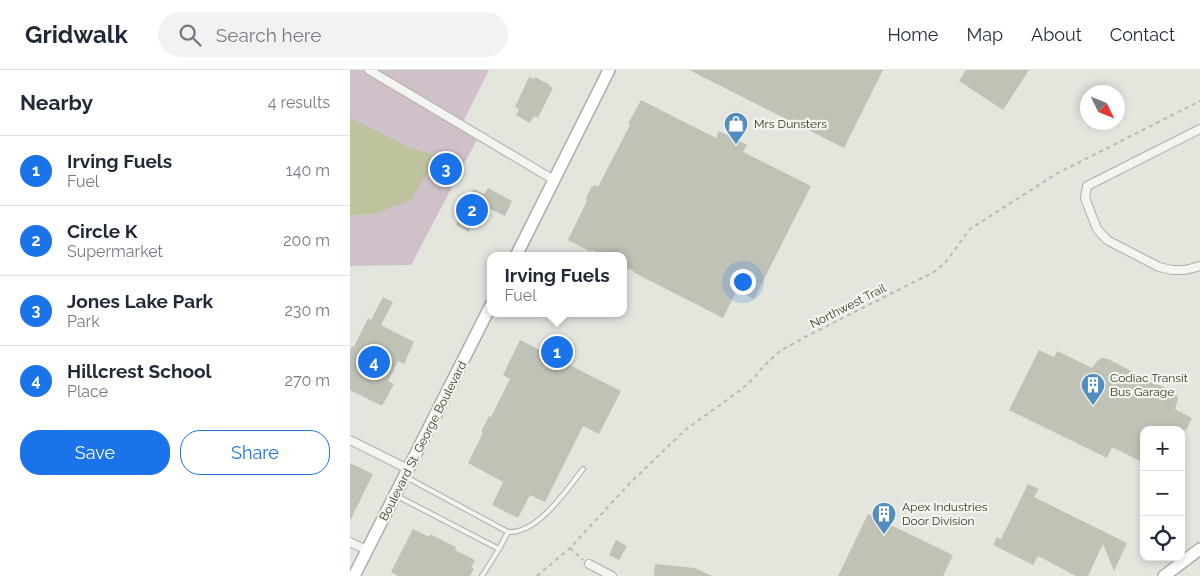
<!DOCTYPE html>
<meta charset="utf-8">
<style>
:root{--surface:#fff;--page:#f2f2f3;--text:#1f2937;--muted:#747a83;--line:#e0e1e3;--accent:#1a73e8}
body{margin:0;font-family:Raleway,sans-serif;background:var(--page);color:var(--text)}
.controls{position:absolute;right:15px;bottom:15px;display:grid;overflow:hidden;border-radius:10px;box-shadow:0 2px 8px #0003}
.controls button{width:45px;height:45px;display:grid;place-items:center;padding:0;border:0;border-bottom:1px solid var(--line);background:var(--surface);color:var(--text);font:25px sans-serif}
.compass{position:absolute;left:730px;top:15px;width:45px;height:45px;border-radius:50%;background:var(--surface);box-shadow:0 2px 8px #0003;rotate:133deg}
.you{position:absolute;left:392px;top:211px;width:18px;height:18px;margin:-12px;border:4px solid #fff;border-radius:50%;background:#1a73e8;box-shadow:0 0 0 8px #1a73e833}
.badge{display:grid;place-items:center;width:32px;height:32px;border-radius:50%;background:var(--accent);color:#fff;font-size:16px;font-weight:700}
.pin{position:absolute;translate:-50% -50%;border:2px solid #fff;box-shadow:0 1px 5px #0006}
.popup{position:absolute;left:137px;top:182px;width:140px;height:65px;box-sizing:border-box;display:grid;place-content:center;border-radius:10px;background:var(--surface);filter:drop-shadow(0 1px 4px #0005);font-size:16px;white-space:nowrap;color:var(--muted)}
.popup b{font-size:19px;color:var(--text)}
.popup::after{content:'';position:absolute;left:50%;top:100%;margin-left:-10px;border:10px solid transparent;border-top-color:var(--surface)}
.list{margin:0;padding:0;list-style:none}
h2{display:flex;justify-content:space-between;align-items:center;height:65px;margin:0;padding:0 20px;font-size:21px}
h2 small{font-size:16px;font-weight:400;color:var(--muted)}
.list li{display:grid;grid-template-columns:32px 1fr auto;gap:15px;align-items:center;box-sizing:border-box;height:70px;padding:0 20px;border-top:1px solid var(--line)}
.list b{display:block;font-size:19px;white-space:nowrap}
.list p{margin:0;font-size:16px;white-space:nowrap;color:var(--muted)}
.list em{font-size:16px;font-style:normal;color:var(--muted)}
.actions{display:flex;gap:10px;padding:15px 20px}
.actions a{flex:1;padding:11px 0;border:1px solid var(--accent);border-radius:20px;text-align:center;font-size:18px;color:var(--accent)}
.actions .main{background:var(--accent);color:#fff}
.icon{flex:none;width:28px;height:28px;fill:none;stroke:currentColor;stroke-width:2;stroke-linecap:round;stroke-linejoin:round}
.map{position:relative;flex:none;width:850px;height:506px;overflow:hidden}
header{display:flex;align-items:center;gap:30px;box-sizing:border-box;height:70px;padding:0 25px;background:var(--surface);border-bottom:1px solid var(--line)}
header strong{font-size:24px}
nav{display:flex;gap:28px;margin-inline-start:auto;font-size:18px}
.search{width:350px;height:45px;background:var(--page);display:flex;align-items:center;gap:12px;box-sizing:border-box;padding:0 18px;border-radius:28px;color:var(--muted);font-size:19px}
main{display:flex}
aside{flex:1;background:var(--surface)}
.map>svg:first-child{display:block}
</style>
<header>
<strong>Gridwalk</strong>
<div class="search"><svg class="icon" aria-label="search" viewBox="0 0 24 24"><circle cx="10" cy="10" r="6"/><path d="M15 15l6 6"/></svg>Search here</div>
<nav><a>Home</a><a>Map</a><a>About</a><a>Contact</a></nav>
</header>
<main>
<aside>
<h2>Nearby<small>4 results</small></h2>
<ul class="list">
<li><span class="badge">1</span><div><b>Irving Fuels</b><p>Fuel</p></div><em>140 m</em></li>
<li><span class="badge">2</span><div><b>Circle K</b><p>Supermarket</p></div><em>200 m</em></li>
<li><span class="badge">3</span><div><b>Jones Lake Park</b><p>Park</p></div><em>230 m</em></li>
<li><span class="badge">4</span><div><b>Hillcrest School</b><p>Place</p></div><em>270 m</em></li>
</ul>
<div class="actions"><a class="main">Save</a><a>Share</a></div>
</aside>
<div class="map">
<svg width="850" height="506" viewBox="0 0 850 506">
<rect width="100%" height="100%" fill="#e4e6de"/>
<path fill="#cfc0ca" d="M 0,0 L 139,0 L 113,52 L 131,62 L 61,195 L 0,196 L 0,146 L 27,143 L 74,108 L 80,102 L 81,83 L 63,79 L 2,49 L 0,46 Z"/>
<path fill="#bec29d" d="M 0,46 L 2,49 L 63,79 L 81,83 L 82,96 L 80,102 L 74,108 L 61,130 L 27,143 L 0,146 Z"/>
<g fill="#c0c2b6">
<path d="M 339,0 L 533,0 L 494,78 Z"/>
<path d="M 616,0 L 679,0 L 653,40 L 609,11 Z"/>
<path d="M 179,7 L 184,9 L 185,7 L 200,15 L 199,16 L 203,18 L 188,48 L 184,46 L 180,53 L 166,45 L 169,39 L 165,37 Z"/>
<path d="M 291,30 L 366,68 L 369,61 L 397,75 L 393,82 L 461,116 L 404,229 L 387,220 L 373,248 L 283,202 L 284,201 L 273,196 L 273,186 L 253,186 L 242,180 L 241,182 L 218,170 L 237,131 L 236,130 L 237,129 L 236,128 L 242,116 L 243,117 L 244,115 L 248,117 L 280,55 L 278,54 Z"/>
<path d="M 138,118 L 162,131 L 155,146 L 132,135 L 119,162 L 106,155 L 124,119 L 134,124 Z"/>
<path d="M 33,227 L 43,232 L 31,255 L 64,272 L 54,294 L 48,291 L 38,311 L 44,314 L 32,336 L 0,320 L 0,280 L 2,276 L 4,277 L 18,248 L 21,250 Z"/>
<path d="M 170,270 L 271,321 L 249,364 L 233,356 L 195,432 L 180,425 L 168,448 L 142,435 L 153,412 L 118,393 L 133,363 L 131,362 L 139,346 L 141,347 L 160,309 L 153,305 Z"/>
<path d="M 689,280 L 704,287 L 707,281 L 742,298 L 748,290 L 752,288 L 758,289 L 789,305 L 799,312 L 812,316 L 823,321 L 826,324 L 828,329 L 825,339 L 842,348 L 836,360 L 794,360 L 794,393 L 762,377 L 757,388 L 659,340 Z"/>
<path d="M 0,393 L 23,404 L 0,451 Z"/>
<path d="M 678,414 L 689,419 L 684,427 L 777,473 L 764,501 L 753,474 L 738,506 L 726,506 L 688,486 L 683,495 L 643,475 L 647,467 L 651,469 Z"/>
<path d="M 518,444 L 603,485 L 593,506 L 488,506 Z"/>
<path d="M 63,459 L 79,467 L 80,464 L 106,477 L 105,480 L 125,490 L 121,497 L 124,499 L 120,506 L 48,506 L 41,502 Z"/>
<path d="M 266,470 L 277,476 L 269,490 L 259,485 Z"/>
<path d="M 305,494 L 345,498 L 362,506 L 304,506 Z"/>
</g>
<g fill="none" stroke-linecap="round" stroke-linejoin="round">
<defs>
<g id="lane">
<path d="M 56,407 L 158,462 L 149,479"/>
<path d="M 47,426 L 149,479 L 132,506"/>
<path d="M 158,462 C 187,464 217,420 233,399"/>
</g>
<g id="street">
<path d="M 19,0 L 204,110"/>
<path d="M 850,59 L 737,116 L 735,128 L 747,159 L 757,170 L 809,197 L 822,200 L 835,200 L 850,196"/>
<path d="M 0,370 L 58,399"/>
<path d="M 0,472 L 17,480"/>
<path d="M 239,494 L 262,506"/>
</g>
<g id="secondary">
<path d="M 166,186 L 259,0"/>
<path d="M 4,506 L 141,235"/>
<path d="M 814,506 L 850,479"/>
</g>
</defs>
<use href="#lane" stroke="#adafa4" stroke-width="6"/>
<use href="#street" stroke="#adafa4" stroke-width="10"/>
<use href="#secondary" stroke="#adafa4" stroke-width="14"/>
<g stroke="#b8b9b1" stroke-width="2" stroke-dasharray="4 4" stroke-linecap="butt">
<path d="M 220,478 L 233,490"/>
<path d="M 187,506 L 220,478 L 280,413 L 335,360 L 392,319 L 404,308 L 413,297 L 430,281 L 455,267 L 584,202 L 595,193 L 620,159 L 706,104 L 850,31"/>
</g>
<use href="#lane" stroke="#f4f5f1" stroke-width="4"/>
<use href="#street" stroke="#f4f5f1" stroke-width="8"/>
<use href="#secondary" stroke="#fff" stroke-width="11"/>
</g>
<defs>
<symbol id="shop-pin" viewBox="-11 -11 22 30"><path d="M0 17L-7.5 6A9.5 9.5 0 1 1 7.5 6Z" fill="#518dbe" stroke="#f3f4ee"/><path d="M-5-2.5h2.3a2.7 3.5 0 0 1 5.4 0H5L5.5 6h-11ZM-1.5-2.5h3a1.5 2.3 0 0 0-3 0Z" fill="#fff"/></symbol>
<symbol id="building-pin" viewBox="-11 -11 22 30"><path d="M0 17L-7.5 6A9.5 9.5 0 1 1 7.5 6Z" fill="#518dbe" stroke="#f3f4ee"/><path d="M-4-6H4V6H1V3H-1V6H-4ZM-2.5-4.3h1.7v1.8h-1.7ZM.8-4.3h1.7v1.8H.8ZM-2.5-1h1.7V.8h-1.7ZM.8-1h1.7V.8H.8Z" fill="#fff"/></symbol>
</defs>
<g fill-rule="evenodd">
<use href="#shop-pin" x="372" y="40" width="28" height="38"/>
<use href="#building-pin" x="729" y="301" width="28" height="38"/>
<use href="#building-pin" x="520" y="430" width="28" height="38"/>
</g>
<g text-anchor="middle" dominant-baseline="central" stroke-width="4.5" stroke-linejoin="round" paint-order="stroke">
<g font-size="12" fill="#373b29" stroke="#f3f4ee" text-anchor="start">
<text x="404" y="54">Mrs Dunsters</text>
<text x="760" y="308">Codiac Transit<tspan x="760" dy="14">Bus Garage</tspan></text>
<text x="552" y="437">Apex Industries<tspan x="552" dy="14">Door Division</tspan></text>
</g>
<g font-size="12" fill="#373b29" stroke="#f3f4ee">
<text transform="translate(498 236) rotate(-27)">Northwest Trail</text>
<text transform="translate(73 371) rotate(-63)">Boulevard St. George Boulevard</text>
</g>
</g>
</svg>
<div class="controls">
<button>+</button>
<button>−</button>
<button><svg class="icon" aria-label="locate" viewBox="0 0 24 24"><circle cx="12" cy="12" r="6"/><path d="M12 2v4M12 18v4M2 12h4M18 12h4"/></svg></button>
</div>
<svg class="compass" viewBox="-18 -18 36 36"><path d="M0-13l5 13h-10z" fill="#e53935"/><path d="M0 13l5-13h-10z" fill="#747a83"/></svg>
<div class="you"></div>
<div class="pin badge" style="left:207px;top:282px">1</div>
<div class="popup"><b>Irving Fuels</b>Fuel</div>
<div class="pin badge" style="left:122px;top:140px">2</div>
<div class="pin badge" style="left:96px;top:99px">3</div>
<div class="pin badge" style="left:24px;top:292px">4</div>
</div>
</main>
